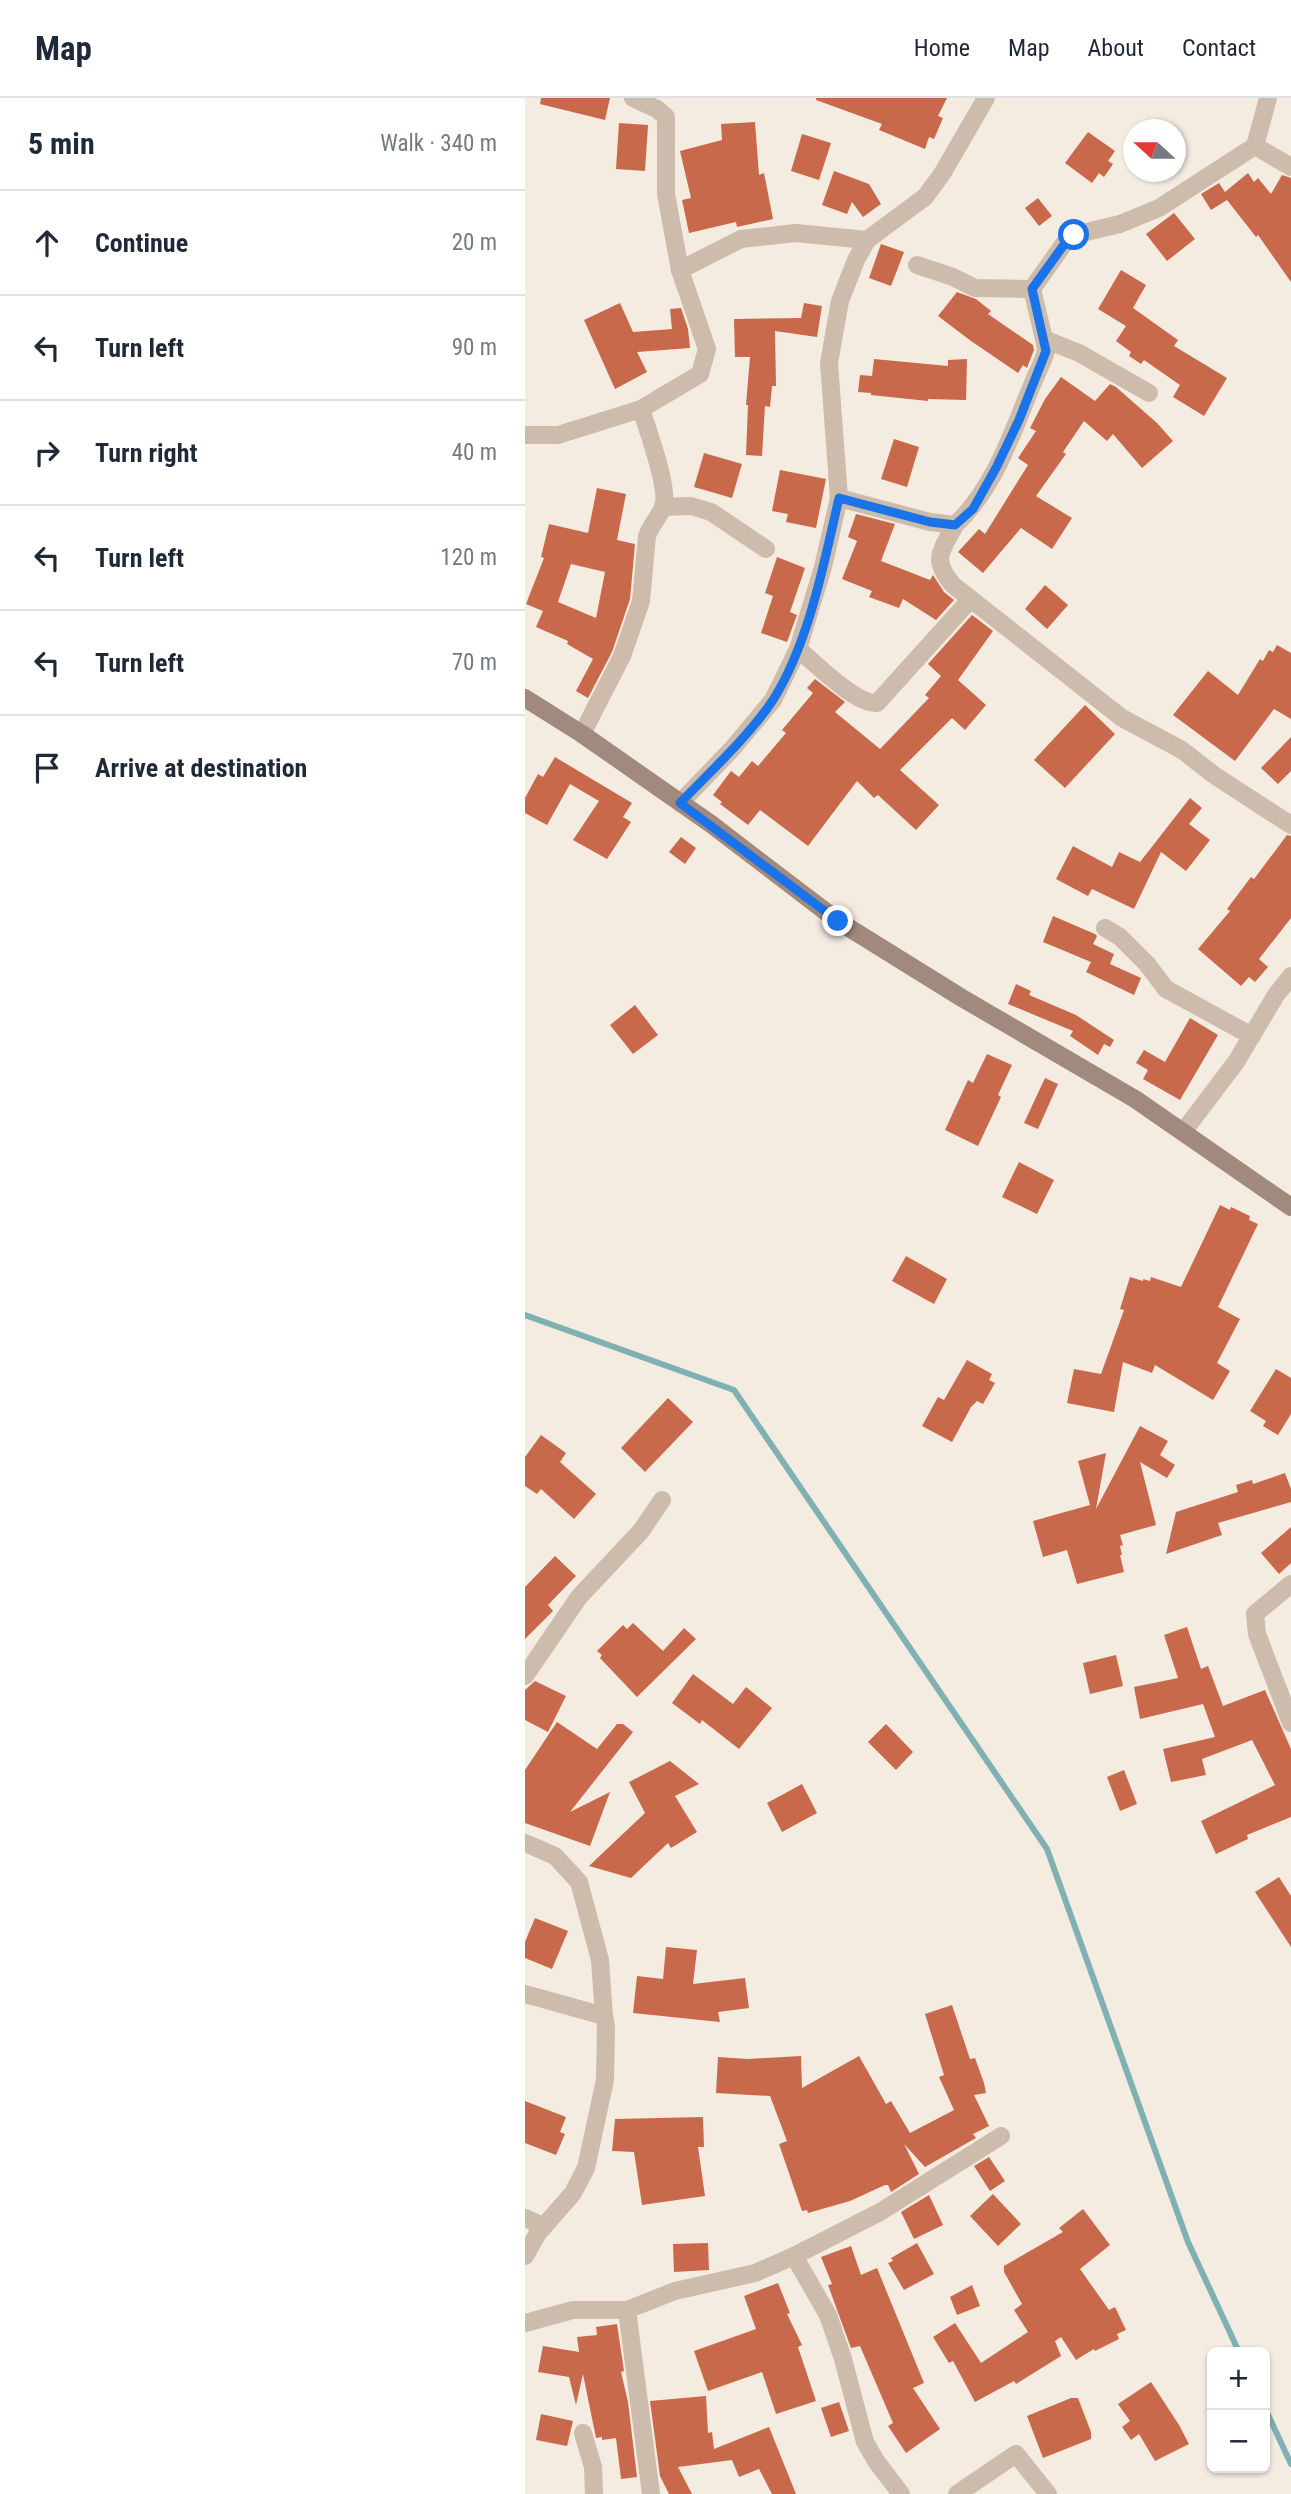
<!DOCTYPE html>
<meta charset="utf-8">
<style>
:root{--surface:#fff;--page:#f6f6f7;--text:#1f2937;--muted:#747a83;--line:#e0e1e3}
body{margin:0;font-family:"Roboto Condensed",sans-serif;background:var(--page);color:var(--text)}
.controls{position:absolute;right:21px;bottom:21px;display:grid;overflow:hidden;border-radius:10px;box-shadow:0 2px 5px #0004}
.controls button{width:63px;height:63px;display:grid;place-items:center;padding:0;border:0;border-bottom:2px solid var(--line);background:var(--surface);color:var(--text);font:35px sans-serif}
.compass{position:absolute;left:598px;top:21px;width:63px;height:63px;border-radius:50%;background:var(--surface);box-shadow:0 2px 5px #0004;rotate:291deg}
.stop{position:absolute;width:21px;height:21px;margin:-16px;border:5px solid #1a73e8;border-radius:50%;background:#fff}
.stop.end{background:#1a73e8;border-color:#fff;box-shadow:0 2px 7px #0008}
.list{margin:0;padding:0;list-style:none}
h2{display:flex;justify-content:space-between;align-items:center;height:91px;margin:0;padding:0 28px;font-size:30px}
h2 small{font-size:23px;font-weight:400;color:var(--muted)}
.list li{display:grid;grid-template-columns:46px 1fr auto;gap:21px;align-items:center;box-sizing:border-box;height:105px;padding:0 28px;border-top:2px solid var(--line)}
.list b{display:block;font-size:26px;white-space:nowrap}
.list em{font-size:23px;font-style:normal;color:var(--muted)}
.icon{flex:none;width:38px;height:38px;fill:none;stroke:currentColor;stroke-width:2;stroke-linecap:round;stroke-linejoin:round}
.map{position:relative;flex:none;width:766px;height:2396px;overflow:hidden}
header{display:flex;align-items:center;gap:42px;box-sizing:border-box;height:98px;padding:0 35px;background:var(--surface);border-bottom:2px solid var(--line)}
header strong{font-size:33px}
nav{display:flex;gap:38px;margin-inline-start:auto;font-size:24px}
main{display:flex}
aside{flex:1;background:var(--surface)}
.map>svg:first-child{display:block}
</style>
<header>
<strong>Map</strong>
<nav><a>Home</a><a>Map</a><a>About</a><a>Contact</a></nav>
</header>
<main>
<aside>
<h2>5 min<small>Walk · 340 m</small></h2>
<ul class="list">
<li><svg class="icon" aria-label="ahead" viewBox="0 0 24 24"><path d="M12 20V5M6 11l6-6 6 6"/></svg><div><b>Continue</b></div><em>20 m</em></li>
<li><svg class="icon" aria-label="left" viewBox="0 0 24 24"><path d="M17 20v-9H6M10 6l-5 5 5 5"/></svg><div><b>Turn left</b></div><em>90 m</em></li>
<li><svg class="icon" aria-label="right" viewBox="0 0 24 24"><path d="M7 20v-9h11M14 6l5 5-5 5"/></svg><div><b>Turn right</b></div><em>40 m</em></li>
<li><svg class="icon" aria-label="left" viewBox="0 0 24 24"><path d="M17 20v-9H6M10 6l-5 5 5 5"/></svg><div><b>Turn left</b></div><em>120 m</em></li>
<li><svg class="icon" aria-label="left" viewBox="0 0 24 24"><path d="M17 20v-9H6M10 6l-5 5 5 5"/></svg><div><b>Turn left</b></div><em>70 m</em></li>
<li><svg class="icon" aria-label="arrive" viewBox="0 0 24 24"><path d="M6 21V4h12l-3 4 3 4H6"/></svg><div><b>Arrive at destination</b></div></li>
</ul>
</aside>
<div class="map">
<svg width="766" height="2396" viewBox="0 0 766 2396">
<rect width="100%" height="100%" fill="#f4ebe1"/>
<g fill="none" stroke-linecap="round" stroke-linejoin="round">
<g stroke="#7fb0b2" stroke-width="6">
<path d="M 0,1217 L 209,1292 L 522,1751 L 663,2144 L 714,2254"/>
<path d="M 740,2310 L 766,2366"/>
</g>
</g>
<g fill="#c8694b" fill-rule="evenodd">
<path d="M 16,0 L 85,0 L 80,22 L 15,6 Z"/>
<path d="M 291,0 L 422,0 L 413,18 L 418,20 L 409,41 L 404,39 L 400,51 L 354,32 L 357,26 L 291,2 Z"/>
<path d="M 230,24 L 234,77 L 239,75 L 248,121 L 212,129 L 211,124 L 164,135 L 157,102 L 166,100 L 155,53 L 197,42 L 196,26 Z"/>
<path d="M 94,25 L 123,27 L 120,73 L 91,71 Z"/>
<path d="M 563,34 L 590,53 L 583,63 L 588,66 L 579,79 L 574,75 L 567,85 L 540,65 Z"/>
<path d="M 277,36 L 306,45 L 294,82 L 266,73 Z"/>
<path d="M 309,73 L 344,86 L 356,106 L 338,119 L 327,104 L 322,116 L 297,107 Z"/>
<path d="M 723,75 L 729,84 L 733,80 L 746,96 L 757,77 L 766,80 L 766,184 L 733,137 L 731,139 L 702,102 L 686,112 L 676,96 L 694,85 L 700,94 Z"/>
<path d="M 513,100 L 527,118 L 514,128 L 500,110 Z"/>
<path d="M 649,115 L 670,141 L 642,163 L 621,136 Z"/>
<path d="M 356,146 L 379,154 L 366,188 L 344,180 Z"/>
<path d="M 596,172 L 621,187 L 608,210 L 653,242 L 649,248 L 702,280 L 679,318 L 648,299 L 655,287 L 619,262 L 616,266 L 604,258 L 606,254 L 591,243 L 601,228 L 573,211 Z"/>
<path d="M 432,194 L 451,201 L 466,213 L 463,216 L 508,247 L 509,252 L 502,270 L 498,267 L 493,275 L 446,243 L 413,218 Z"/>
<path d="M 95,205 L 108,234 L 147,231 L 145,211 L 156,210 L 163,231 L 165,250 L 112,254 L 122,274 L 90,291 L 59,222 Z"/>
<path d="M 279,205 L 297,208 L 292,239 L 250,233 L 251,288 L 247,288 L 245,309 L 240,308 L 237,358 L 221,357 L 223,307 L 221,307 L 225,259 L 210,259 L 209,221 L 276,220 Z"/>
<path d="M 349,261 L 423,268 L 423,262 L 442,261 L 441,302 L 403,301 L 403,303 L 346,297 L 346,295 L 333,294 L 335,277 L 347,278 Z"/>
<path d="M 536,279 L 570,303 L 585,286 L 591,289 L 632,325 L 648,343 L 617,370 L 588,336 L 582,343 L 559,323 L 538,354 L 541,356 L 511,398 L 547,420 L 527,451 L 496,430 L 458,475 L 433,454 L 454,431 L 460,436 L 503,367 L 493,360 L 511,333 L 505,330 L 520,301 Z"/>
<path d="M 369,341 L 394,349 L 382,389 L 356,381 Z"/>
<path d="M 179,355 L 217,366 L 207,400 L 169,389 Z"/>
<path d="M 255,372 L 301,381 L 291,430 L 261,424 L 263,416 L 247,413 Z"/>
<path d="M 72,390 L 101,396 L 92,442 L 110,446 L 105,501 L 87,554 L 63,600 L 51,593 L 68,561 L 42,546 L 43,543 L 11,529 L 18,513 L 1,506 L 19,460 L 16,459 L 24,426 L 63,435 ZM 46,466 L 80,474 L 71,520 L 33,504 Z"/>
<path d="M 331,416 L 370,426 L 356,463 L 405,482 L 408,477 L 419,494 L 429,502 L 411,522 L 378,501 L 374,510 L 344,499 L 347,493 L 317,481 L 332,443 L 323,439 Z"/>
<path d="M 252,459 L 280,470 L 265,514 L 272,517 L 262,544 L 236,535 L 248,498 L 240,495 Z"/>
<path d="M 520,487 L 543,507 L 522,531 L 500,511 Z"/>
<path d="M 447,517 L 468,533 L 433,582 L 461,607 L 440,632 L 427,620 L 375,672 L 414,707 L 391,732 L 353,697 L 349,700 L 332,683 L 283,748 L 235,712 L 223,727 L 195,706 L 197,704 L 188,697 L 206,673 L 214,679 L 227,663 L 233,668 L 261,635 L 257,632 L 288,595 L 282,590 L 290,581 L 320,604 L 310,614 L 355,651 L 404,600 L 400,597 L 416,578 L 403,566 Z"/>
<path d="M 752,547 L 766,555 L 766,621 L 749,611 L 710,663 L 648,617 L 683,573 L 713,597 L 735,561 L 738,563 L 744,552 L 748,554 Z"/>
<path d="M 560,607 L 590,636 L 540,690 L 509,662 Z"/>
<path d="M 766,639 L 766,673 L 753,686 L 736,670 Z"/>
<path d="M 30,659 L 107,705 L 98,719 L 106,724 L 82,761 L 48,742 L 74,703 L 45,686 L 22,727 L 0,715 L 0,700 L 13,676 L 18,679 Z"/>
<path d="M 665,700 L 677,710 L 664,726 L 685,742 L 661,773 L 636,754 L 609,811 L 567,791 L 563,798 L 531,781 L 548,748 L 587,769 L 594,754 L 615,764 Z"/>
<path d="M 762,737 L 766,738 L 766,820 L 734,861 L 743,869 L 730,884 L 724,879 L 716,888 L 673,851 L 705,813 L 702,811 L 726,779 L 729,781 Z"/>
<path d="M 156,739 L 171,750 L 160,766 L 144,754 Z"/>
<path d="M 528,818 L 570,836 L 572,838 L 568,846 L 589,856 L 585,866 L 616,880 L 609,897 L 561,874 L 566,864 L 518,844 Z"/>
<path d="M 491,886 L 506,893 L 504,897 L 551,917 L 589,942 L 585,949 L 579,946 L 573,957 L 545,938 L 548,933 L 483,906 Z"/>
<path d="M 110,907 L 133,937 L 108,956 L 85,927 Z"/>
<path d="M 665,920 L 693,937 L 655,1002 L 618,981 L 623,972 L 611,965 L 619,952 L 640,964 Z"/>
<path d="M 462,956 L 487,967 L 473,997 L 476,999 L 453,1048 L 420,1032 L 443,982 L 448,985 Z"/>
<path d="M 520,980 L 533,986 L 513,1031 L 499,1025 Z"/>
<path d="M 494,1064 L 529,1082 L 512,1116 L 477,1099 Z"/>
<path d="M 695,1107 L 705,1112 L 706,1109 L 725,1118 L 724,1122 L 733,1126 L 693,1209 L 715,1221 L 692,1265 L 705,1273 L 688,1302 L 630,1267 L 627,1275 L 598,1264 L 589,1314 L 542,1305 L 549,1271 L 576,1276 L 599,1212 L 595,1211 L 605,1179 L 618,1183 L 618,1181 L 625,1183 L 626,1179 L 656,1189 Z"/>
<path d="M 381,1158 L 422,1181 L 409,1206 L 367,1183 Z"/>
<path d="M 442,1262 L 467,1276 L 464,1282 L 470,1285 L 458,1306 L 452,1303 L 446,1309 L 427,1344 L 397,1328 L 413,1299 L 419,1302 Z"/>
<path d="M 751,1271 L 766,1280 L 766,1316 L 753,1337 L 738,1328 L 741,1323 L 725,1313 Z"/>
<path d="M 143,1300 L 168,1324 L 120,1374 L 96,1350 Z"/>
<path d="M 615,1328 L 643,1343 L 635,1357 L 650,1367 L 642,1380 L 615,1364 L 631,1427 L 595,1437 L 598,1447 L 595,1448 L 597,1457 L 595,1457 L 599,1474 L 552,1486 L 542,1452 L 518,1459 L 508,1423 L 565,1407 L 553,1363 L 581,1355 L 571,1411 Z"/>
<path d="M 16,1337 L 41,1355 L 35,1364 L 71,1396 L 49,1421 L 16,1391 L 12,1396 L 0,1388 L 0,1359 Z"/>
<path d="M 760,1375 L 766,1391 L 766,1404 L 693,1425 L 697,1437 L 641,1456 L 651,1414 L 713,1394 L 711,1387 L 727,1382 L 728,1386 Z"/>
<path d="M 766,1429 L 766,1465 L 754,1476 L 736,1455 Z"/>
<path d="M 30,1458 L 51,1478 L 23,1507 L 28,1513 L 0,1541 L 0,1489 Z"/>
<path d="M 108,1525 L 138,1553 L 159,1530 L 171,1541 L 112,1599 L 75,1560 L 77,1557 L 72,1553 L 98,1527 L 102,1531 Z"/>
<path d="M 662,1529 L 676,1571 L 683,1568 L 698,1608 L 740,1592 L 766,1651 L 766,1719 L 722,1737 L 723,1741 L 691,1756 L 676,1723 L 750,1687 L 727,1642 L 677,1661 L 681,1677 L 646,1684 L 638,1651 L 690,1639 L 678,1606 L 615,1621 L 609,1589 L 653,1580 L 639,1537 Z"/>
<path d="M 591,1557 L 598,1588 L 565,1596 L 558,1565 Z"/>
<path d="M 168,1576 L 208,1606 L 221,1589 L 247,1610 L 214,1651 L 177,1622 L 175,1626 L 147,1605 Z"/>
<path d="M 10,1583 L 41,1598 L 23,1634 L 0,1622 L 0,1592 Z"/>
<path d="M 32,1624 L 72,1651 L 92,1626 L 98,1626 L 108,1634 L 45,1714 L 85,1694 L 65,1748 L 0,1725 L 0,1672 Z"/>
<path d="M 361,1626 L 388,1654 L 371,1672 L 343,1644 Z"/>
<path d="M 145,1663 L 174,1686 L 150,1698 L 172,1734 L 146,1750 L 143,1745 L 106,1780 L 64,1768 L 120,1715 L 104,1684 Z"/>
<path d="M 599,1672 L 612,1706 L 595,1713 L 582,1679 Z"/>
<path d="M 277,1686 L 292,1715 L 257,1734 L 242,1705 Z"/>
<path d="M 754,1779 L 766,1798 L 766,1849 L 730,1794 Z"/>
<path d="M 10,1820 L 43,1833 L 27,1871 L 0,1860 L 0,1844 Z"/>
<path d="M 141,1849 L 172,1852 L 168,1886 L 220,1880 L 224,1910 L 193,1914 L 195,1924 L 108,1915 L 112,1878 L 138,1881 Z"/>
<path d="M 427,1907 L 445,1961 L 450,1960 L 459,1985 L 461,1995 L 449,1997 L 464,2028 L 448,2036 L 451,2040 L 400,2069 L 379,2046 L 394,2076 L 366,2094 L 363,2087 L 360,2087 L 325,2103 L 283,2115 L 282,2112 L 277,2113 L 254,2046 L 262,2043 L 245,1998 L 191,1995 L 193,1959 L 223,1961 L 276,1958 L 277,1990 L 334,1958 L 361,2006 L 366,2003 L 385,2035 L 429,2012 L 414,1979 L 419,1977 L 400,1916 Z"/>
<path d="M 0,2003 L 41,2019 L 35,2034 L 40,2036 L 31,2057 L 0,2045 Z"/>
<path d="M 178,2019 L 179,2049 L 173,2049 L 180,2098 L 117,2107 L 109,2054 L 87,2053 L 90,2021 Z"/>
<path d="M 464,2059 L 480,2083 L 465,2093 L 449,2068 Z"/>
<path d="M 468,2096 L 496,2126 L 473,2148 L 445,2118 Z"/>
<path d="M 404,2097 L 418,2127 L 389,2141 L 376,2114 Z"/>
<path d="M 558,2111 L 585,2147 L 555,2171 L 584,2212 L 590,2209 L 601,2232 L 592,2236 L 594,2241 L 570,2253 L 569,2251 L 551,2262 L 536,2239 L 530,2243 L 536,2258 L 491,2286 L 489,2283 L 450,2304 L 428,2263 L 424,2265 L 408,2239 L 430,2225 L 456,2265 L 503,2234 L 489,2212 L 497,2206 L 479,2174 L 479,2168 L 538,2134 L 534,2130 Z"/>
<path d="M 183,2145 L 184,2172 L 149,2174 L 148,2146 Z"/>
<path d="M 392,2145 L 409,2176 L 379,2192 L 363,2165 L 368,2163 L 366,2160 Z"/>
<path d="M 326,2148 L 336,2177 L 352,2170 L 399,2285 L 388,2290 L 415,2331 L 381,2355 L 363,2328 L 368,2325 L 335,2248 L 326,2250 L 303,2187 L 307,2186 L 296,2159 Z"/>
<path d="M 253,2185 L 265,2215 L 262,2216 L 277,2247 L 273,2249 L 291,2303 L 251,2316 L 237,2274 L 183,2293 L 169,2253 L 231,2231 L 219,2198 Z"/>
<path d="M 447,2187 L 455,2208 L 432,2217 L 425,2199 Z"/>
<path d="M 92,2226 L 99,2273 L 96,2274 L 103,2304 L 112,2379 L 96,2381 L 91,2340 L 77,2342 L 77,2339 L 71,2340 L 58,2276 L 51,2307 L 44,2279 L 13,2274 L 18,2248 L 54,2254 L 52,2239 L 72,2237 L 71,2229 Z"/>
<path d="M 626,2284 L 654,2327 L 664,2346 L 630,2363 L 614,2336 L 606,2342 L 597,2329 L 605,2323 L 593,2306 Z"/>
<path d="M 181,2298 L 183,2335 L 187,2334 L 189,2351 L 244,2329 L 271,2396 L 247,2396 L 234,2371 L 214,2379 L 207,2362 L 153,2369 L 167,2396 L 144,2396 L 135,2378 L 125,2303 Z"/>
<path d="M 546,2300 L 553,2300 L 566,2334 L 566,2341 L 518,2360 L 502,2318 Z"/>
<path d="M 314,2304 L 324,2333 L 306,2339 L 296,2310 Z"/>
<path d="M 16,2316 L 48,2323 L 42,2348 L 11,2342 Z"/>
</g>
<g fill="none" stroke-linecap="round" stroke-linejoin="round">
<g stroke="#cdbbac" stroke-width="18">
<path d="M 730,48 L 766,69"/>
<path d="M 392,167 L 428,179 L 450,190 L 507,191 L 519,241"/>
<path d="M 155,172 L 216,141 L 271,135 L 342,142"/>
<path d="M 507,191 L 538,147 L 549,137 L 595,126 L 634,110 L 730,48 L 743,0"/>
<path d="M 0,337 L 33,337 L 116,311 L 175,276 L 182,251 L 155,172 L 141,96 L 141,19 L 132,11 L 108,0"/>
<path d="M 314,400 L 405,424 L 430,427 C 476,384 492,317 518,262 L 521,253 L 519,241 L 554,255 L 624,295"/>
<path d="M 138,409 L 166,408 L 186,414 L 241,451"/>
<path d="M 430,427 C 416,454 406,461 428,487 L 597,620 L 657,652 L 689,677 L 766,727"/>
<path d="M 273,551 C 290,565 330,606 352,605 L 445,502"/>
<path d="M 57,636 L 97,558 L 116,503 L 122,438 C 126,427 134,419 138,409 C 145,391 122,331 116,311"/>
<path d="M 155,705 L 207,651 L 248,602 L 273,551 L 298,469 L 314,400 L 304,265 L 315,203 L 331,162 L 342,142 L 400,99 L 417,76 L 461,0"/>
<path d="M 580,830 L 595,839 L 622,866 L 641,891 L 727,938"/>
<path d="M 658,1034 L 711,964 L 751,897 L 766,878"/>
<path d="M 766,1486 L 730,1516 L 732,1536 L 766,1625"/>
<path d="M 0,1578 L 54,1499 L 116,1433 L 137,1402"/>
<path d="M 0,1745 L 30,1758 L 54,1784 L 75,1862 L 79,1918"/>
<path d="M 0,1896 L 79,1918 L 81,1928 L 80,1982 L 61,2070 L 48,2095 L 13,2135 L 0,2158"/>
<path d="M 0,2120 L 18,2128"/>
<path d="M 269,2158 L 355,2114 L 476,2038"/>
<path d="M 102,2212 L 126,2396"/>
<path d="M 0,2225 L 48,2212 L 102,2212 L 150,2193 L 230,2175 L 269,2158 L 303,2217 L 318,2261 L 340,2344 L 351,2363 L 376,2396"/>
<path d="M 58,2335 L 68,2369 L 69,2396"/>
<path d="M 432,2396 L 491,2356 L 523,2396"/>
</g>
<path stroke="#a18a7d" stroke-width="18" d="M 0,600 L 57,636 L 186,726 L 313,823 L 437,900 L 610,1001 L 766,1109"/>
</g>
<g fill="none" stroke-linecap="round" stroke-linejoin="round">
<path stroke="#1a73e8" stroke-width="9" d="M 313,823 L 155,705 C 185,674 225,637 248,602 C 284,545 299,465 314,400 L 405,424 L 430,427 L 448,411 L 471,370 L 494,322 L 521,253 L 507,191 L 538,148 L 549,137"/>
</g>
</svg>
<div class="controls">
<button>+</button>
<button>−</button>
</div>
<svg class="compass" viewBox="-18 -18 36 36"><path d="M0-13l5 13h-10z" fill="#e53935"/><path d="M0 13l5-13h-10z" fill="#747a83"/></svg>
<div class="stop" style="left:549px;top:137px"></div>
<div class="stop end" style="left:313px;top:823px"></div>
</div>
</main>
